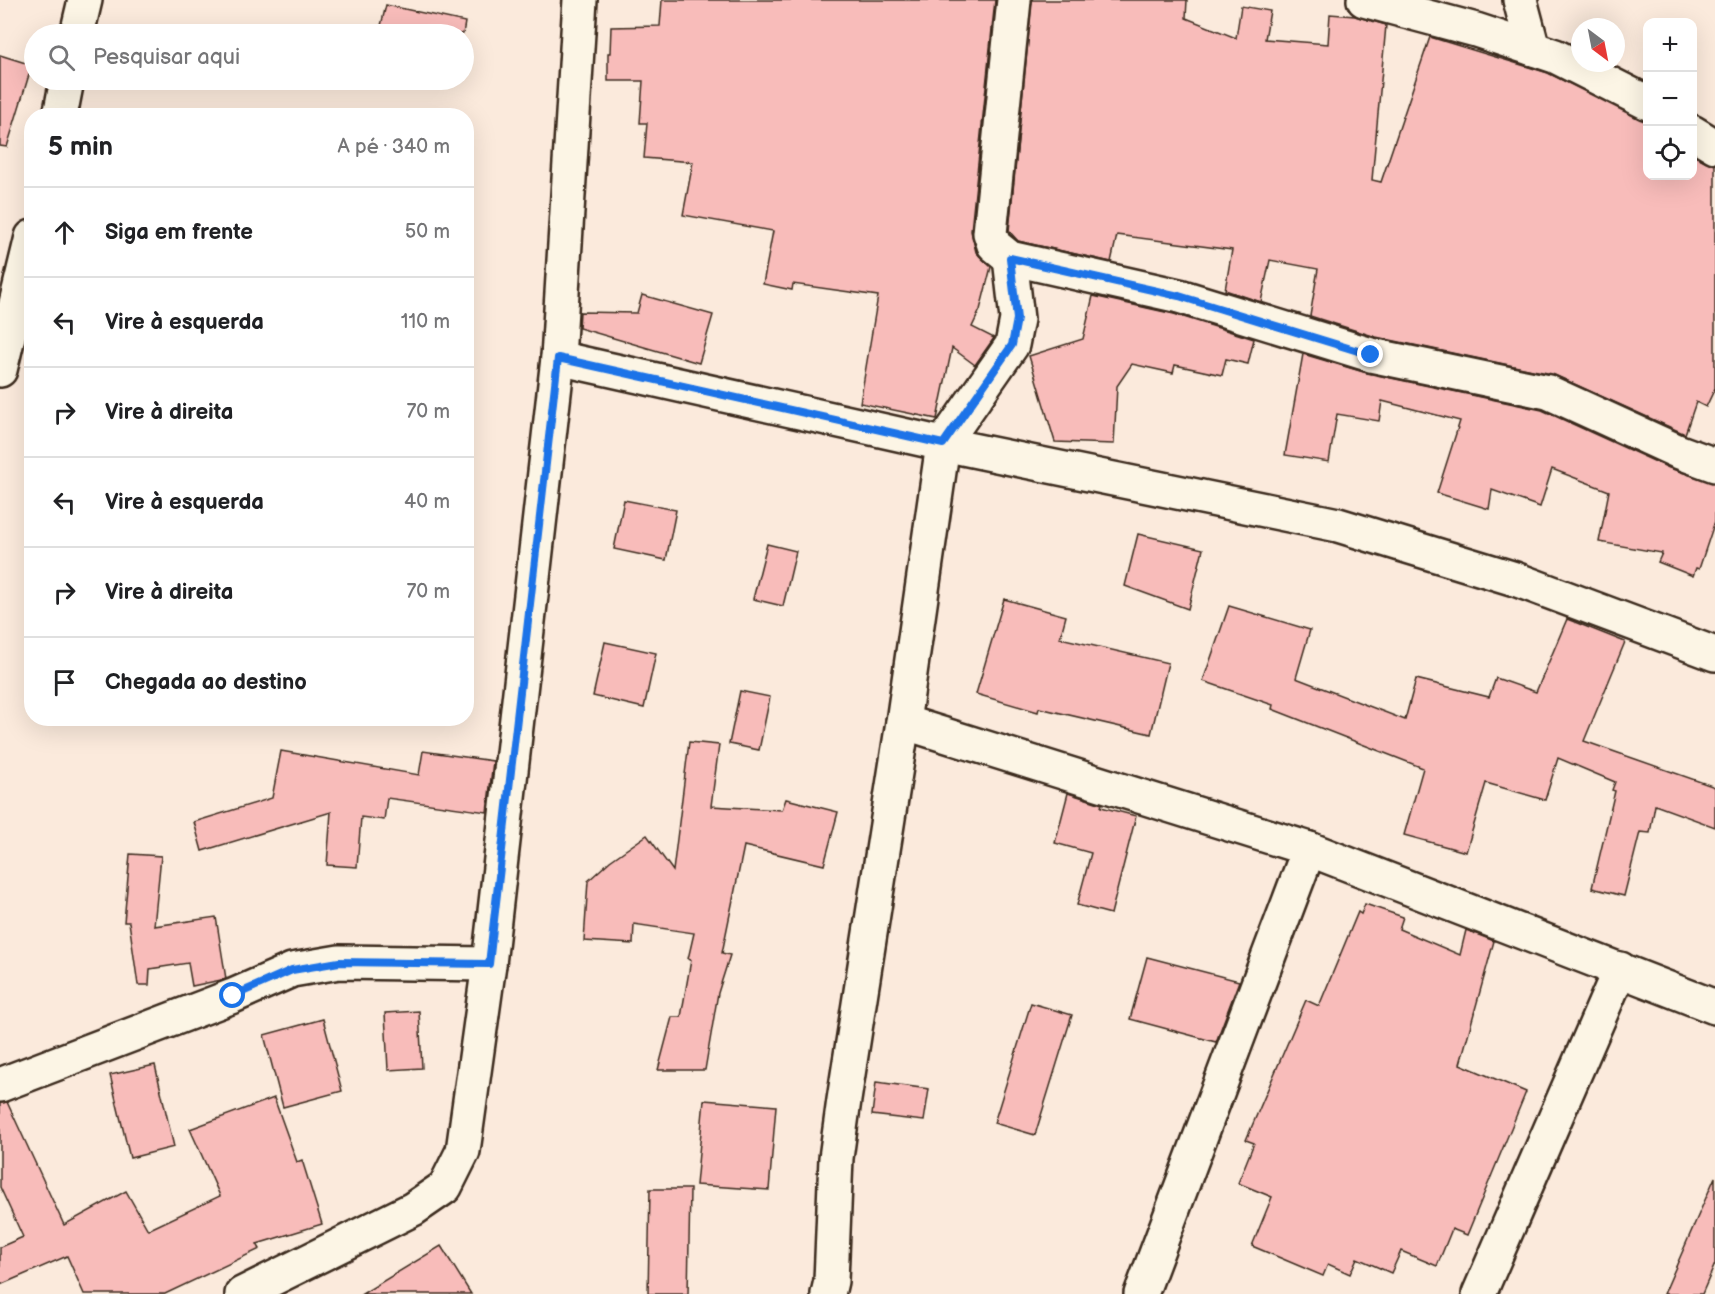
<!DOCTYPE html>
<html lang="pt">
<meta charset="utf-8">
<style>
:root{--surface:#fff;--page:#f6f6f6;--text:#202124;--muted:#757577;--line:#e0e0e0}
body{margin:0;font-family:"Balsamiq Sans",sans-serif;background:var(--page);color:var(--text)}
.controls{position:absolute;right:18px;top:18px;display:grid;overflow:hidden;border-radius:12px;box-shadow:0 6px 24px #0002}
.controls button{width:54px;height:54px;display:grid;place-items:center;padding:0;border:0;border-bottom:2px solid var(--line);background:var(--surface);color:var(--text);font:30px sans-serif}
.compass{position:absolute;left:1571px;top:18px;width:54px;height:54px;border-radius:50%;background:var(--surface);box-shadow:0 6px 24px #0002;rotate:148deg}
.stop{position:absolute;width:18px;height:18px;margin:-14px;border:4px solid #1a73e8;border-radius:50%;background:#fff}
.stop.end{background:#1a73e8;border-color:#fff;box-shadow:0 2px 6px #0008}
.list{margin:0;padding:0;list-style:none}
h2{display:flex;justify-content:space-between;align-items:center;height:78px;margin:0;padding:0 24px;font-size:26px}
h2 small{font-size:20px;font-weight:400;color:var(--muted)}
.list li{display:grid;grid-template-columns:39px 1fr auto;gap:18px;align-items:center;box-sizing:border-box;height:90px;padding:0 24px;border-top:2px solid var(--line)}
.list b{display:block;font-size:22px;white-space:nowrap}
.list em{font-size:20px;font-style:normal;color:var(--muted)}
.icon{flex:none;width:33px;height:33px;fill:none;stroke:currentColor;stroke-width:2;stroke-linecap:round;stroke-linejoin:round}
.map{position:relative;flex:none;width:1715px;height:1294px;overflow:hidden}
.search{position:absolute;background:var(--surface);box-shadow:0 6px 24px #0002;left:24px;top:24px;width:450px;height:66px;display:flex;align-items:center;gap:15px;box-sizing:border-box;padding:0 21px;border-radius:33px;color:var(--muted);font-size:22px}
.panel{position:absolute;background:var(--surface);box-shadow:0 6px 24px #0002;left:24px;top:108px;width:450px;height:618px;border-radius:24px}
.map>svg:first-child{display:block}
</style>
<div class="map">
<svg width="1715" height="1294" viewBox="0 0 1715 1294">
<rect width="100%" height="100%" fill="#fbeadc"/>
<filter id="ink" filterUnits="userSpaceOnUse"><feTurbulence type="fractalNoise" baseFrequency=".0167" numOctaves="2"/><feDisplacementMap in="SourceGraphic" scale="12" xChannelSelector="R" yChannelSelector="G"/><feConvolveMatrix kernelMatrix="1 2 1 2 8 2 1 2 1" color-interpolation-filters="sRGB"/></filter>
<g filter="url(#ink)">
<g fill="#f8bcba" stroke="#3b2a1e" stroke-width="1.5">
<path d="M 662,0 L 995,0 L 971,231 L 976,252 L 991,267 L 980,310 L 972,327 L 994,338 L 975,365 L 952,348 L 937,419 L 860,403 L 878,296 L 793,284 L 792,290 L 763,284 L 773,231 L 683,215 L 693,162 L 644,158 L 647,123 L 640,123 L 643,81 L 608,81 L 608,53 L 610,53 L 611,27 L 660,26 Z"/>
<path d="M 1032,0 L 1187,0 L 1186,18 L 1236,38 L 1241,6 L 1270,11 L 1265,39 L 1328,44 L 1330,14 L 1355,16 L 1386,25 L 1372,180 L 1381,182 L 1430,37 L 1548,73 L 1647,121 L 1647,176 L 1692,176 L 1692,155 L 1715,165 L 1715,388 L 1706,407 L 1696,402 L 1685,434 L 1552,374 L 1376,337 L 1310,316 L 1318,269 L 1270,260 L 1261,302 L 1225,290 L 1232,250 L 1117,235 L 1111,262 L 1018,241 L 1009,231 Z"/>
<path d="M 386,5 L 465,22 L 463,34 L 379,34 Z"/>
<path d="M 0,55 L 32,65 L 7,147 L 0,146 Z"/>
<path d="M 642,295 L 713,315 L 699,363 L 579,328 L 580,312 L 637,313 Z"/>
<path d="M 1093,296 L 1174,314 L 1254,339 L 1248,364 L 1226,359 L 1222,375 L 1175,365 L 1173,373 L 1132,364 L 1117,386 L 1114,444 L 1055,442 L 1029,356 L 1083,339 Z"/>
<path d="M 1303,354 L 1367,373 L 1542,410 L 1669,468 L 1715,483 L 1715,521 L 1699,569 L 1696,568 L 1693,576 L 1658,562 L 1662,553 L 1599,542 L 1609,491 L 1552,469 L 1540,507 L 1492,490 L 1489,509 L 1437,493 L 1460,421 L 1382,401 L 1379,421 L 1337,414 L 1329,462 L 1285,455 Z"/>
<path d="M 624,500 L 676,510 L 666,560 L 614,549 Z"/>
<path d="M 1138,534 L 1203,549 L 1188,609 L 1125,586 Z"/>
<path d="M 767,544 L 796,551 L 783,606 L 753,599 Z"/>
<path d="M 1004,599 L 1066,616 L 1060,638 L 1168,663 L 1151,734 L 1039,708 L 1038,712 L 976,694 Z"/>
<path d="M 1229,606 L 1310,630 L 1296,678 L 1405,720 L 1416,679 L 1489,697 L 1496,678 L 1536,692 L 1567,619 L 1625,642 L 1584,741 L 1715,787 L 1715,827 L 1655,805 L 1650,833 L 1640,832 L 1624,896 L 1592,888 L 1615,791 L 1612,790 L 1615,782 L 1558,758 L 1545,800 L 1486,783 L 1466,852 L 1404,835 L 1423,768 L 1272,709 L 1273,705 L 1203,681 Z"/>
<path d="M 605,642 L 656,653 L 644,708 L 593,696 Z"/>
<path d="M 740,691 L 770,697 L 759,750 L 729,744 Z"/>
<path d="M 689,742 L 719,745 L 711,806 L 782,810 L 786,799 L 838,812 L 824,865 L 744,846 L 722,953 L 730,955 L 718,993 L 705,1070 L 658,1070 L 672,1017 L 681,1017 L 691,960 L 688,959 L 694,933 L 634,924 L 633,944 L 584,941 L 588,881 L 610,861 L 647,835 L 673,871 Z"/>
<path d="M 281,751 L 419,775 L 423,751 L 493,761 L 487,812 L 387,798 L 384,820 L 361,817 L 357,867 L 327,865 L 331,812 L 202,851 L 194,822 L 272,798 Z"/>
<path d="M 1068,793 L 1102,804 L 1101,807 L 1136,816 L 1111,914 L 1077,905 L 1091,853 L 1055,843 Z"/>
<path d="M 130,854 L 161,856 L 154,926 L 216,917 L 226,979 L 192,986 L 188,963 L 150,969 L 149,985 L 138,985 L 129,922 L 124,922 Z"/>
<path d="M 1365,904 L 1403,917 L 1399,929 L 1460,955 L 1466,930 L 1494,941 L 1460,1064 L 1526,1092 L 1467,1235 L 1452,1229 L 1437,1266 L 1401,1251 L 1391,1273 L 1357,1258 L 1350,1274 L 1328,1264 L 1323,1276 L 1252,1246 L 1272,1197 L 1238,1183 L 1254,1143 L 1246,1140 L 1306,1000 L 1319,1006 L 1358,912 L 1361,914 Z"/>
<path d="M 1147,957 L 1239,981 L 1216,1042 L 1130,1019 Z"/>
<path d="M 1031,1003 L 1072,1015 L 1035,1135 L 994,1123 Z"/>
<path d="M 419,1011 L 422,1068 L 388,1070 L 385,1013 Z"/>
<path d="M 323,1019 L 342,1091 L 283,1107 L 264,1035 Z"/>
<path d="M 155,1065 L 174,1147 L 130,1158 L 110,1075 Z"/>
<path d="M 876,1082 L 929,1089 L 924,1121 L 872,1115 Z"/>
<path d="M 274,1098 L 297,1162 L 302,1160 L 322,1224 L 257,1244 L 260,1249 L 165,1294 L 84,1294 L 67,1256 L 0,1285 L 0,1247 L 23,1237 L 0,1187 L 0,1103 L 7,1102 L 64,1225 L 126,1191 L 148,1230 L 220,1196 L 190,1129 Z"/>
<path d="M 704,1100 L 776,1106 L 769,1190 L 696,1185 Z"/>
<path d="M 1715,1177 L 1715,1264 L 1702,1294 L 1664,1294 Z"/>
<path d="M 650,1189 L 690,1189 L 688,1294 L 648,1294 Z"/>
<path d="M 441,1246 L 471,1294 L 362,1294 Z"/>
</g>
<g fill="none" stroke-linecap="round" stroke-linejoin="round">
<defs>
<g id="minor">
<path d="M 1014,0 L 990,233 L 994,245 L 1010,258 L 1179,296 L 1371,355 L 1548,392 L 1677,451 L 1715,465"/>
<path d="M 1364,0 L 1476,30 L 1555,56 L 1648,103"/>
<path d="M 1520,0 L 1533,49"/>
<path d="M 77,34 L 85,0"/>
<path d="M 60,116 L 67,80"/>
<path d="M 1692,132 L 1715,146"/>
<path d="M 558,358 L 943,444 L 1338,525 L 1515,579 L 1715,654"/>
<path d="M 0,370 L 32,237"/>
<path d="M 903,722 L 1309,849 L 1715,1007"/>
<path d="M 0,1085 L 233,996 L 292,970 L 339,962 L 489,964"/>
<path d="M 242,1294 L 413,1209 L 445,1187 L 463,1151 L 489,964 L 558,358 L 580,0"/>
<path d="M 828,1294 L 831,1281 L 836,1158 L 844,1100 L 903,722 L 943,444 L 1012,345 L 1017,319 L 1010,258"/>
<path d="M 1141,1294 L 1309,849"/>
<path d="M 1479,1294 L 1620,969"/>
</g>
</defs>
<use href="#minor" stroke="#3b2a1e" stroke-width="38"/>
<use href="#minor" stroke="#fcf5e5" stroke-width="33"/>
</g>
</g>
<g fill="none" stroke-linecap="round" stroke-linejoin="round" filter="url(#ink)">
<path stroke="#1a73e8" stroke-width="8" d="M 233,996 L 292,970 L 339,962 L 489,964 L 558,358 L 943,444 L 1012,345 L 1017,319 L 1010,258 L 1179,296 L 1371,355"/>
</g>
</svg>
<div class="controls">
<button>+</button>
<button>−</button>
<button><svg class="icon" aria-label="locate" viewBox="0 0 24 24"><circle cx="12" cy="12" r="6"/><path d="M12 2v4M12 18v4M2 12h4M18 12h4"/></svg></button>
</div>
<svg class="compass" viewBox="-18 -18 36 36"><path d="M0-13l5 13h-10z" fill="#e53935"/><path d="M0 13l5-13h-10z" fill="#757577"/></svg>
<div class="stop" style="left:233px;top:996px"></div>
<div class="stop end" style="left:1371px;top:355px"></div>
<div class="search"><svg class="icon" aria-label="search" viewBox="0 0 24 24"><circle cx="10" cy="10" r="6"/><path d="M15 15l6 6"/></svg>Pesquisar aqui</div>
<section class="panel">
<h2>5 min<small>A pé · 340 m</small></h2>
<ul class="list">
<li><svg class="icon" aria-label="ahead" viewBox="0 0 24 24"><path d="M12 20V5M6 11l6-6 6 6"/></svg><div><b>Siga em frente</b></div><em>50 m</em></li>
<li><svg class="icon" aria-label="left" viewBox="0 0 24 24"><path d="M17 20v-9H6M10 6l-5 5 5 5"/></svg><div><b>Vire à esquerda</b></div><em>110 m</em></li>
<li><svg class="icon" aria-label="right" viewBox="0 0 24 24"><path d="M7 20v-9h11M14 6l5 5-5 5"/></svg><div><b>Vire à direita</b></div><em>70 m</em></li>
<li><svg class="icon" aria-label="left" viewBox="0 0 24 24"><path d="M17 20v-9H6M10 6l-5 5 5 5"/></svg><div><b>Vire à esquerda</b></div><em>40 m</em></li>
<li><svg class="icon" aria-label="right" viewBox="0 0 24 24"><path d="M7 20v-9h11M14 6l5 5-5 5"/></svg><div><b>Vire à direita</b></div><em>70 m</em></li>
<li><svg class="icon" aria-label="arrive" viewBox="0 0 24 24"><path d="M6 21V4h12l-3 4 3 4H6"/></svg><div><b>Chegada ao destino</b></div></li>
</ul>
</section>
</div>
